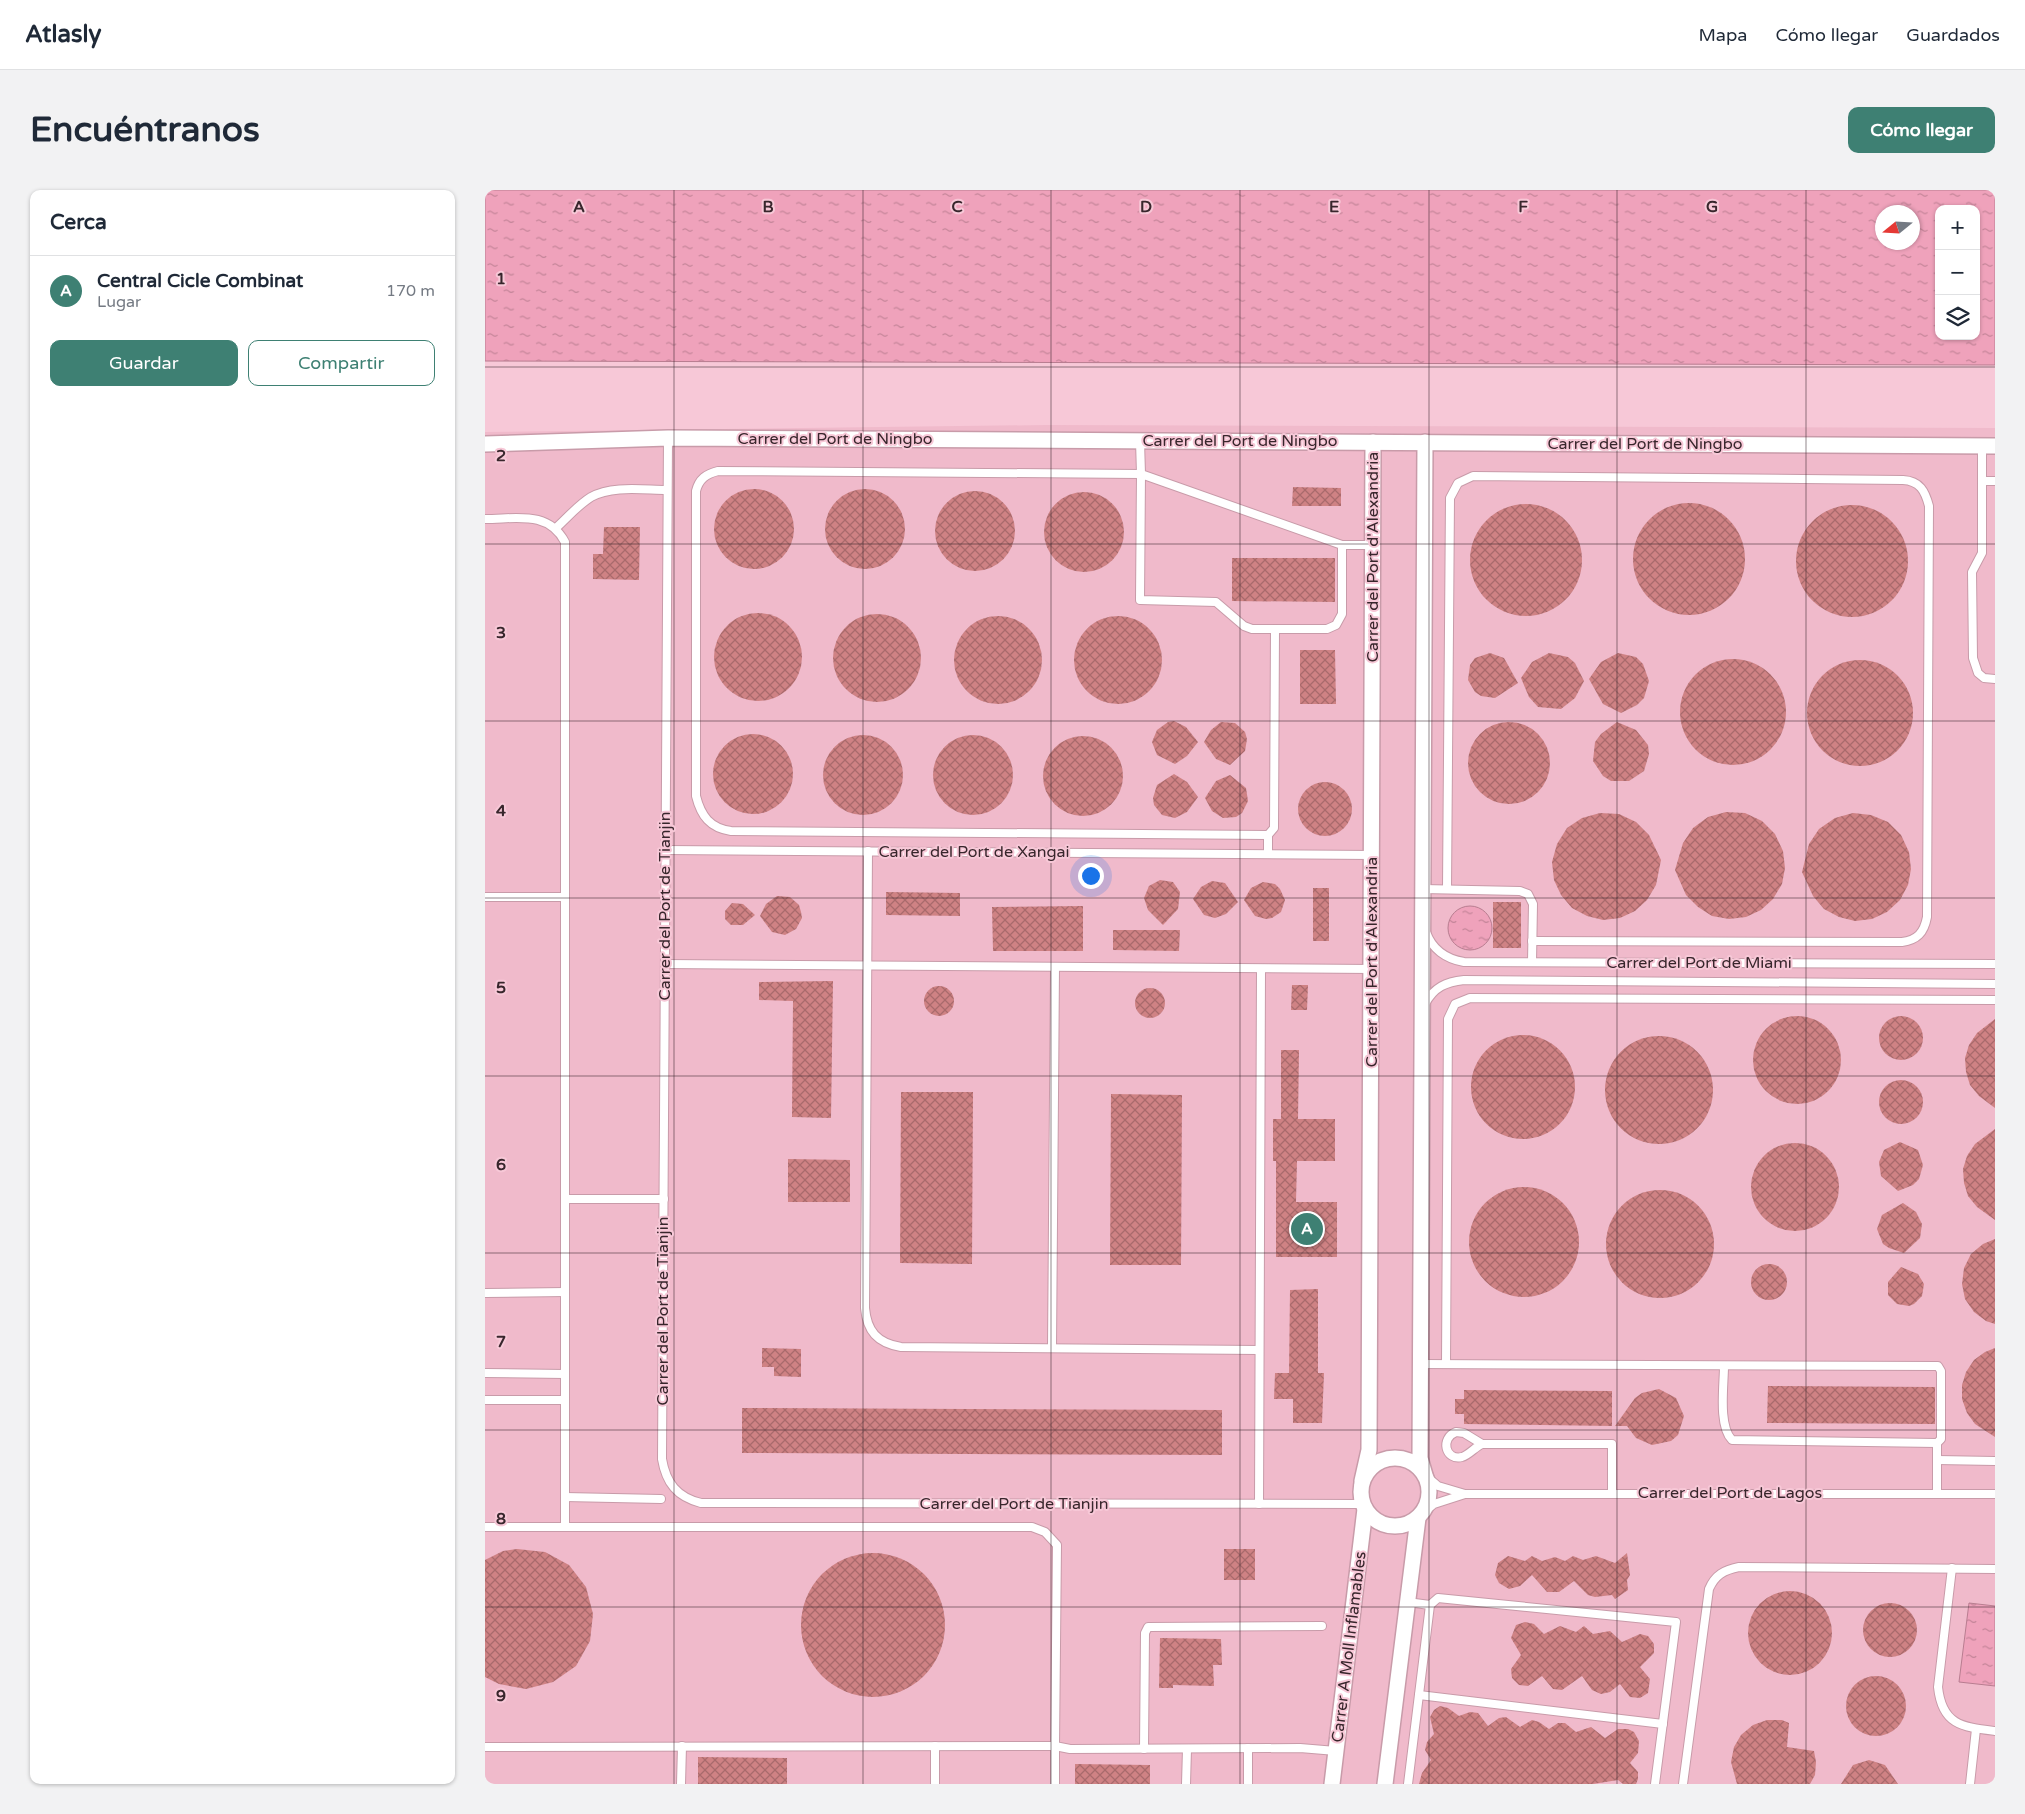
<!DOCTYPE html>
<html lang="es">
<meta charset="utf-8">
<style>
:root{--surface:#fff;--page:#f2f2f3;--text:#1f2937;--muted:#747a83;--line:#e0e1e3;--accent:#3e8073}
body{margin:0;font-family:"Varela Round",sans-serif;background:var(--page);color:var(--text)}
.controls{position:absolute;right:15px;top:15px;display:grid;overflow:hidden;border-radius:10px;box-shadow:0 1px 4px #0004}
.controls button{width:45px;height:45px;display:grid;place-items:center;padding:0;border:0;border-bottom:1px solid var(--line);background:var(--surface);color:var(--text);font:25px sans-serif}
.compass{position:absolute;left:1390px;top:15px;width:45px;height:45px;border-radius:50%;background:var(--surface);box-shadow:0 1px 4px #0004;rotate:252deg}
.you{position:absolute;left:605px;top:685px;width:18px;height:18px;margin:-12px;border:4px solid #fff;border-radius:50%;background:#1a73e8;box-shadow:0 0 0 8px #1a73e833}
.badge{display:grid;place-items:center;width:32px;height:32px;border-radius:50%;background:var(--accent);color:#fff;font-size:16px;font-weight:700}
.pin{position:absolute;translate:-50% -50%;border:2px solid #fff;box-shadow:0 1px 5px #0006}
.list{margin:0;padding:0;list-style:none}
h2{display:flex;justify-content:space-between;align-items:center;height:65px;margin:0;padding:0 20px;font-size:21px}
h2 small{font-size:16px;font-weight:400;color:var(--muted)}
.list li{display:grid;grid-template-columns:32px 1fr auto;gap:15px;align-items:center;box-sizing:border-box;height:70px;padding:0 20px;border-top:1px solid var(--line)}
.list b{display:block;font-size:19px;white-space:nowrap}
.list p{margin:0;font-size:16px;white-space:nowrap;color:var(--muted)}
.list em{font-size:16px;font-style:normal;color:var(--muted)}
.actions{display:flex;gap:10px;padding:15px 20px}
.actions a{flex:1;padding:11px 0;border:1px solid var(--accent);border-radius:10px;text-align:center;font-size:18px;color:var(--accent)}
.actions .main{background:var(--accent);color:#fff}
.icon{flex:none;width:28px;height:28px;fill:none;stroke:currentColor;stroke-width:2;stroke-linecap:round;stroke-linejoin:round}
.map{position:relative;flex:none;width:1510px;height:1594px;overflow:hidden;border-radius:10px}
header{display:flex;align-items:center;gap:30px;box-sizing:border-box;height:70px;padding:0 25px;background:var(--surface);border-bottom:1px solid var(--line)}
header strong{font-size:24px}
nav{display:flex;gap:28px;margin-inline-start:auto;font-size:18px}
.intro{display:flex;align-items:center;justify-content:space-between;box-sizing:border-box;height:120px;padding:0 30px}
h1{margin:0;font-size:35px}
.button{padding:12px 22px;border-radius:10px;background:var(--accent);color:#fff;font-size:18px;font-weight:700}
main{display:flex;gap:30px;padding:0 30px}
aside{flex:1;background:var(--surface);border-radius:10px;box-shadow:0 1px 4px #0004}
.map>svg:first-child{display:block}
</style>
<header>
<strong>Atlasly</strong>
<nav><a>Mapa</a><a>Cómo llegar</a><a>Guardados</a></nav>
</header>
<div class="intro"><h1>Encuéntranos</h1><a class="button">Cómo llegar</a></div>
<main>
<aside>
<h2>Cerca<small></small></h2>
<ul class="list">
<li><span class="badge">A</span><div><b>Central Cicle Combinat</b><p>Lugar</p></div><em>170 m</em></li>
</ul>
<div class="actions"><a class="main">Guardar</a><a>Compartir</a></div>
</aside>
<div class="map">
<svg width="1510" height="1594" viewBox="0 0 1510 1594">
<defs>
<pattern id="water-ripples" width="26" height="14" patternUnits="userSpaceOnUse" patternTransform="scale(1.25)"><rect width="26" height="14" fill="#efa2bb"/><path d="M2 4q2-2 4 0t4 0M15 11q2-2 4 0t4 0" fill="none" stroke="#c38498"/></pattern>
<pattern id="building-cross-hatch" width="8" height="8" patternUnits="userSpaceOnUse" patternTransform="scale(1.25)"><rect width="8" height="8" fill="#cf8284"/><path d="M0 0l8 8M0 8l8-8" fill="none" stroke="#a96a6c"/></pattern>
</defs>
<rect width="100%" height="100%" fill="#f7c8d7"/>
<path fill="#f0bacb" d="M 562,235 L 1510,238 L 1510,1594 L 0,1594 L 0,242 Z"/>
<g fill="url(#water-ripples)" stroke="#b87d90" fill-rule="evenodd">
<path d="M 0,0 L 1510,0 L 1510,175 L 0,171 ZM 1454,19 L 1491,19 L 1491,146 L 1454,146 ZM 1398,22 L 1428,22 L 1428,52 L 1398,52 Z"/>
<circle cx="985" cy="738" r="22"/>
<path d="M 1484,1413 L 1510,1416 L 1510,1496 L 1474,1492 Z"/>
</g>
<g fill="url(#building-cross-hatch)">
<path d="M 808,297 L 856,298 L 856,316 L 807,316 Z"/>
<circle cx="269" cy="339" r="40"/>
<circle cx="380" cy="339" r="40"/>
<circle cx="490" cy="341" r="40"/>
<circle cx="599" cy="342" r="40"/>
<circle cx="1204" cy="369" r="56"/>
<circle cx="1041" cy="370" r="56"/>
<circle cx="1367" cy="371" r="56"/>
<path d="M 119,337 L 155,337 L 154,390 L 108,389 L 108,364 L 118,364 Z"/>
<path d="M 747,368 L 850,368 L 850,412 L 747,411 Z"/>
<circle cx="273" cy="467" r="44"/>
<circle cx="392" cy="468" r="44"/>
<circle cx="513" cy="470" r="44"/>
<circle cx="633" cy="470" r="44"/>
<path d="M 815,460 L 850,460 L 851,514 L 815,514 Z"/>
<path d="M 1005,463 L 1019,468 L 1033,493 L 1010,508 L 996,506 L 990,502 L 983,490 L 985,475 L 990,468 Z"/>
<path d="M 1064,463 L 1083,467 L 1090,473 L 1099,491 L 1090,508 L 1076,519 L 1053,517 L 1044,507 L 1036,488 L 1047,472 Z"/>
<path d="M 1133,463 L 1151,467 L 1158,474 L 1164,491 L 1159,508 L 1152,515 L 1136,523 L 1118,514 L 1104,489 L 1116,472 Z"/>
<circle cx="1248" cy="522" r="53"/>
<circle cx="1375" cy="523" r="53"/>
<path d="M 689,531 L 701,537 L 713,552 L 702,566 L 690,574 L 672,565 L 667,552 L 672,540 L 683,532 Z"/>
<circle cx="1024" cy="573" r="41"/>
<path d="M 736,532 L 750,533 L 760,542 L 762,549 L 760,561 L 745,575 L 731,569 L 719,552 L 726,540 Z"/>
<path d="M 1132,532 L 1151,540 L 1163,555 L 1164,564 L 1159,581 L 1144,591 L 1126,591 L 1118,586 L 1108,571 L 1110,552 L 1116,544 Z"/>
<circle cx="268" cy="584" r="40"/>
<circle cx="378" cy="585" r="40"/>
<circle cx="488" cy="585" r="40"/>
<circle cx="598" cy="586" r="40"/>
<path d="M 689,584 L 702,592 L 713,607 L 702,622 L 690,628 L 677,625 L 669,615 L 668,608 L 672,595 Z"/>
<path d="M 745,585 L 761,598 L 763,611 L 757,623 L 751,627 L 738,628 L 727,621 L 720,608 L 731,591 Z"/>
<circle cx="840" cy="619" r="27"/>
<path d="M 1241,622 L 1260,623 L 1277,631 L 1290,644 L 1298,661 L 1300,678 L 1297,694 L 1288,709 L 1276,720 L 1261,727 L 1244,729 L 1227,726 L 1213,717 L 1201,705 L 1190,680 L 1198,653 L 1208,638 L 1223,627 Z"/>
<path d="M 1115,623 L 1134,624 L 1151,632 L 1164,645 L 1176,670 L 1171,695 L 1162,710 L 1150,721 L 1135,728 L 1118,730 L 1102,726 L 1087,718 L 1076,705 L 1069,690 L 1067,672 L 1072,654 L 1082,638 L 1097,628 Z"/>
<path d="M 1368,623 L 1386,625 L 1403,632 L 1416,645 L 1424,662 L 1426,679 L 1423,695 L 1415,710 L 1402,722 L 1387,729 L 1370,731 L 1354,727 L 1339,719 L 1328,706 L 1317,682 L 1324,654 L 1334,639 L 1350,628 Z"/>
<path d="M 675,690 L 688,692 L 695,702 L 693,719 L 678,735 L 663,720 L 659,708 L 664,696 Z"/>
<path d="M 727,691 L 740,693 L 753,712 L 741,724 L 730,728 L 719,725 L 708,709 L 716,697 Z"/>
<path d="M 778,692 L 790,694 L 795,699 L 800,710 L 796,722 L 787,728 L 781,729 L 770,726 L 759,710 L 766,698 Z"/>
<rect x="828" y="698" width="16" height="53"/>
<path d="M 401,702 L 475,703 L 475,726 L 401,725 Z"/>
<path d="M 292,706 L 305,707 L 314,715 L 316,722 L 317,728 L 311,739 L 300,745 L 287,742 L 275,726 L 281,714 Z"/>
<rect x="1008" y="712" width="28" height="46"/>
<path d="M 247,713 L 258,714 L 270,725 L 258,735 L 246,735 L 240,729 L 240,721 Z"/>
<path d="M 598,716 L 598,761 L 508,761 L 507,717 Z"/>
<path d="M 628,740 L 695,740 L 694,761 L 628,760 Z"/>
<path d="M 348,791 L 346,928 L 307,927 L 308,811 L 274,810 L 274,792 Z"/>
<path d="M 807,795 L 823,795 L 822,820 L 806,820 Z"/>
<circle cx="454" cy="811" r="15"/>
<circle cx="665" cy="813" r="15"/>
<circle cx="1416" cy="848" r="22"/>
<circle cx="1312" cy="870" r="44"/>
<path d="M 1510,829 L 1510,918 L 1494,906 L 1485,895 L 1481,882 L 1480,868 L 1484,855 L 1492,843 Z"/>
<circle cx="1038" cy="897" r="52"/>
<circle cx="1174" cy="900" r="54"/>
<path d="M 796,860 L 814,860 L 813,929 L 850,929 L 850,971 L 812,971 L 811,1012 L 852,1012 L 852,1067 L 791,1067 L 791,971 L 788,971 L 788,929 L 796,929 Z"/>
<circle cx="1416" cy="912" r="22"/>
<path d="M 416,902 L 488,902 L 487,1074 L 415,1073 Z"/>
<path d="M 626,904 L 697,905 L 696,1075 L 625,1075 Z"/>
<path d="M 1510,939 L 1510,1030 L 1492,1017 L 1483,1006 L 1479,993 L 1478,979 L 1482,966 L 1490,954 Z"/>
<path d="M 1415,952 L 1433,960 L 1438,975 L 1434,989 L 1428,995 L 1413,1001 L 1396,986 L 1394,972 L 1399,960 Z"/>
<circle cx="1310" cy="997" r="44"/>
<path d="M 303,969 L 365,970 L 365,1012 L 303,1012 Z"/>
<circle cx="1039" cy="1052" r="55"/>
<circle cx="1175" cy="1054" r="54"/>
<path d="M 1418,1013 L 1431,1022 L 1437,1034 L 1435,1048 L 1419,1063 L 1404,1058 L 1398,1054 L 1392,1039 L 1397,1025 Z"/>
<path d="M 1510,1049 L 1510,1134 L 1501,1131 L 1489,1122 L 1480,1109 L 1477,1094 L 1479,1078 L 1486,1064 L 1498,1054 Z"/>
<circle cx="1284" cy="1092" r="18"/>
<path d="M 1416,1077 L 1433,1084 L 1439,1094 L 1437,1106 L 1429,1114 L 1424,1116 L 1412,1114 L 1403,1105 L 1403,1092 Z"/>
<path d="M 833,1099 L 833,1183 L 839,1183 L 837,1233 L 808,1233 L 808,1209 L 789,1209 L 790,1183 L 804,1183 L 805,1100 Z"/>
<path d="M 277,1158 L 316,1159 L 316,1187 L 289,1186 L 289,1177 L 277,1177 Z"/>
<path d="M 1510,1158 L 1510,1247 L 1490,1234 L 1482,1223 L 1477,1209 L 1477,1195 L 1481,1182 L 1489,1170 L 1500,1162 Z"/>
<path d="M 1283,1196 L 1450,1197 L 1450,1234 L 1282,1233 Z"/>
<path d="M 1174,1199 L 1191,1208 L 1199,1226 L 1193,1245 L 1186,1251 L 1167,1255 L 1151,1248 L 1142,1236 L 1130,1236 L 1150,1208 L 1157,1203 Z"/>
<path d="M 979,1200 L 1127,1201 L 1127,1236 L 979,1234 L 979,1224 L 970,1224 L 970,1209 L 979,1209 Z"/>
<path d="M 257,1218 L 737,1220 L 737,1265 L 257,1263 Z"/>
<path d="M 32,1359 L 60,1362 L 84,1375 L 101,1397 L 108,1424 L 105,1451 L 91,1476 L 68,1492 L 41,1499 L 14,1494 L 0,1487 L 0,1370 L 18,1361 Z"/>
<rect x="739" y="1359" width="31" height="31"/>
<path d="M 1142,1363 L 1145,1385 L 1142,1390 L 1143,1400 L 1130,1409 L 1127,1405 L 1110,1407 L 1103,1405 L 1089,1391 L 1074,1402 L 1062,1402 L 1047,1385 L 1035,1396 L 1024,1399 L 1014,1393 L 1010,1385 L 1013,1373 L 1023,1366 L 1040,1371 L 1047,1366 L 1057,1371 L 1070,1367 L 1080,1371 L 1088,1366 L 1098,1370 L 1111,1366 L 1130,1373 Z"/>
<circle cx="388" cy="1435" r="72"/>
<circle cx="1305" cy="1443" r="42"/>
<circle cx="1405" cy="1440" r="27"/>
<path d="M 1040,1432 L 1049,1434 L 1059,1444 L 1075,1436 L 1091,1442 L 1099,1436 L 1108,1444 L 1125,1441 L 1137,1452 L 1155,1444 L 1163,1446 L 1169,1454 L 1169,1463 L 1155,1477 L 1165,1489 L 1163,1503 L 1155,1508 L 1145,1507 L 1135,1494 L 1125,1502 L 1116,1504 L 1107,1500 L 1097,1486 L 1077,1500 L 1068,1499 L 1057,1486 L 1043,1496 L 1034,1495 L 1027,1488 L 1026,1479 L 1036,1465 L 1026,1448 L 1031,1435 Z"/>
<path d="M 675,1448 L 736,1449 L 737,1475 L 728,1475 L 729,1496 L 688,1495 L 688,1498 L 674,1498 Z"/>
<circle cx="1391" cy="1516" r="30"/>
<path d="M 955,1516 L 963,1518 L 974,1526 L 985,1522 L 993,1523 L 1003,1536 L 1014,1528 L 1021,1527 L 1035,1537 L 1047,1530 L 1054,1532 L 1064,1539 L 1073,1533 L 1080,1533 L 1091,1542 L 1106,1537 L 1120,1548 L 1133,1539 L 1143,1539 L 1149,1542 L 1154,1551 L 1153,1563 L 1145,1573 L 1153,1582 L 1153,1589 L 1151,1594 L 1138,1594 L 1133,1590 L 1108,1594 L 934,1594 L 937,1583 L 946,1570 L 940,1560 L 942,1552 L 949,1544 L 945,1527 L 949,1520 Z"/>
<path d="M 1282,1530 L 1297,1530 L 1304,1533 L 1302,1557 L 1329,1561 L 1331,1572 L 1330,1585 L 1325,1594 L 1252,1594 L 1246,1572 L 1249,1557 L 1256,1545 L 1268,1535 Z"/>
<path d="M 213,1567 L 302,1568 L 302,1594 L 213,1594 Z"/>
<path d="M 1384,1570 L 1400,1575 L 1413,1594 L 1356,1594 L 1368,1575 Z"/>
<path d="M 590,1574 L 665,1575 L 665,1594 L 590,1594 Z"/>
</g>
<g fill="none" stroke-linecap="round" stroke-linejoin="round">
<defs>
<g id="service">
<path d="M 183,248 L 177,1269 C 181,1293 192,1307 216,1313 L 878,1314"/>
<path d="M 655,251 L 656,284 L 857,355 L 857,424 L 851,435 L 842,439 L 767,439 L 759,436 L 731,412 L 655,410 L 656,284 L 233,281 C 221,284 214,289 211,301 L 211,606 C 216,626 225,638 246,641 L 783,645"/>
<path d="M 1497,256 L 1497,363 L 1487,382 L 1488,468 L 1493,483 L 1499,488 L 1510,489"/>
<path d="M 1497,291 L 1510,291"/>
<path d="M 0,329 C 31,329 63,320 80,352 L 80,1337"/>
<path d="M 71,338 C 82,328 93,315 106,307 C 127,295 159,300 182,300"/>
<path d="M 857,355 L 889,355"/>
<path d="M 181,660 L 888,665"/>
<path d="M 383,661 L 380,1118 C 382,1141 392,1153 416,1157 L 774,1160"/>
<path d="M 783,664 L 783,645 L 789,638 L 790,439"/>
<path d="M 938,699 L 1035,701 L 1043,704 L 1048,714 L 1047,772"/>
<path d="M 962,699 L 965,308 L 973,293 L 988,286 L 1418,290 C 1435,291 1440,301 1444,316 L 1442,727 C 1439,743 1432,750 1417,752 L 1047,751"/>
<path d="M 0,707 L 80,707"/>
<path d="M 941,742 C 947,759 961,769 979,772 L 1510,774"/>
<path d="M 180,774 L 888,779"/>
<path d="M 940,814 C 949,797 961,792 979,790 L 1510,794"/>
<path d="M 80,1009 L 179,1009"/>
<path d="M 0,1103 L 80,1102"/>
<path d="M 567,1158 L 570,777"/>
<path d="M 936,1174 L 1453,1176 L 1456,1181 L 1456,1249 L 1452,1253 L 1452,1304"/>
<path d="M 961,1174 L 963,829 L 970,814 L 985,808 L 1510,810"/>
<path d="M 1239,1176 C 1239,1195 1233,1236 1247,1250 L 1452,1253"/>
<path d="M 0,1183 L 80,1184"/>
<path d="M 0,1210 L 80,1210"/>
<path d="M 971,1242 L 979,1243 L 997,1254 C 990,1257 984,1265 977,1267 C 960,1271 955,1248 971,1242 Z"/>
<path d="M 997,1254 L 1127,1254 L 1127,1303"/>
<path d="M 1452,1270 L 1510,1271"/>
<path d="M 940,1285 L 953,1296 L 980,1304"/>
<path d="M 80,1307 L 176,1309"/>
<path d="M 774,1314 L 776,779"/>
<path d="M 938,1323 L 949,1314 L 980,1304 L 1510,1304"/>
<path d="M 0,1337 L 547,1337 L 560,1342 L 572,1355 L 570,1556 L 585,1559 L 815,1558 L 851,1561"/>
<path d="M 1467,1378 L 1453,1497 C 1457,1535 1477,1537 1510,1541"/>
<path d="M 922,1412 L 945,1415 L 923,1594"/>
<path d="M 945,1415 L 953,1408 L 1191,1432 L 1170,1594"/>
<path d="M 934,1505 L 1178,1534"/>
<path d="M 450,1556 L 450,1594"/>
<path d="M 0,1557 L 570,1556 L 570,1594"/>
<path d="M 763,1558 L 763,1594"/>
<path d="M 659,1559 L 660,1443 L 663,1437 L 837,1436"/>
<path d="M 196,1594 L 197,1556"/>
<path d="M 701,1594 L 702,1559"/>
<path d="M 1198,1594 L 1224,1399 C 1230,1385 1239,1380 1254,1377 L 1510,1379"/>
<path d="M 1485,1594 L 1491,1539"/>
</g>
<g id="minor">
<path d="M 0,254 L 183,248 L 1510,256"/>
<circle cx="910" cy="1302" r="34"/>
<path d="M 940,1285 L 935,1268 L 940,252"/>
<path d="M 877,1291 L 884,1260 L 888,252"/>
<path d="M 847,1594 L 880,1319"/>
<path d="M 900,1594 L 933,1328"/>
</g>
</defs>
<use href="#service" stroke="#c89ba9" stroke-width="10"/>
<use href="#minor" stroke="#c89ba9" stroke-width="18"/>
<use href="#service" stroke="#fff" stroke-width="8"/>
<use href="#minor" stroke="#fff" stroke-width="15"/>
</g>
<path fill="none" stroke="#38262c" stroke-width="1" stroke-opacity="0.55" d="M 189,0 L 189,1594M 378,0 L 378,1594M 566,0 L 566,1594M 755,0 L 755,1594M 944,0 L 944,1594M 1132,0 L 1132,1594M 1321,0 L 1321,1594M 0,177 L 1510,177M 0,354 L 1510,354M 0,531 L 1510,531M 0,708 L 1510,708M 0,886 L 1510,886M 0,1063 L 1510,1063M 0,1240 L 1510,1240M 0,1417 L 1510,1417"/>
<g text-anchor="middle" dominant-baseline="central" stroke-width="4" stroke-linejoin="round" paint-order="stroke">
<g font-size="16" fill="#38262c" stroke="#f7c8d7">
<text x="350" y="249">Carrer del Port de Ningbo</text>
<text x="755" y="251">Carrer del Port de Ningbo</text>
<text x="1160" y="254">Carrer del Port de Ningbo</text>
<text transform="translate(888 367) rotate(-90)">Carrer del Port d'Alexandria</text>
<text x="489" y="662">Carrer del Port de Xangai</text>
<text transform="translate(180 716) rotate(-90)">Carrer del Port de Tianjin</text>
<text transform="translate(887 772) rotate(-90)">Carrer del Port d'Alexandria</text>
<text x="1214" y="773">Carrer del Port de Miami</text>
<text transform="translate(178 1121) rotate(-90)">Carrer del Port de Tianjin</text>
<text x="1245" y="1303">Carrer del Port de Lagos</text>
<text x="529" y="1314">Carrer del Port de Tianjin</text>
<text transform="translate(864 1457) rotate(-83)">Carrer A Moll Inflamables</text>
</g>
</g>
<g font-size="16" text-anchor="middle" font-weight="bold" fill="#38262c" stroke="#f7c8d7" stroke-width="4" stroke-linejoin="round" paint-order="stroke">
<text x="94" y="22">A</text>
<text x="283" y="22">B</text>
<text x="472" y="22">C</text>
<text x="661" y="22">D</text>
<text x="849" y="22">E</text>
<text x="1038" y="22">F</text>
<text x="1227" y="22">G</text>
<text x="16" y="94">1</text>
<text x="16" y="271">2</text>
<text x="16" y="448">3</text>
<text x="16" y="626">4</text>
<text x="16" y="803">5</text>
<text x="16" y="980">6</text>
<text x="16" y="1157">7</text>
<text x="16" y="1334">8</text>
<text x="16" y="1511">9</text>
</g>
</svg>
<div class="controls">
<button>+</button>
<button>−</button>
<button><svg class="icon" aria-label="layers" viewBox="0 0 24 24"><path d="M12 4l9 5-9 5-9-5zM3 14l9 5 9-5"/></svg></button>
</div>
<svg class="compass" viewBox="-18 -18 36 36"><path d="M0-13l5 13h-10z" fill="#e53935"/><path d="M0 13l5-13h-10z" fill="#747a83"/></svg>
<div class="you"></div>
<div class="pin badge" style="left:822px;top:1039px">A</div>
</div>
</main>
